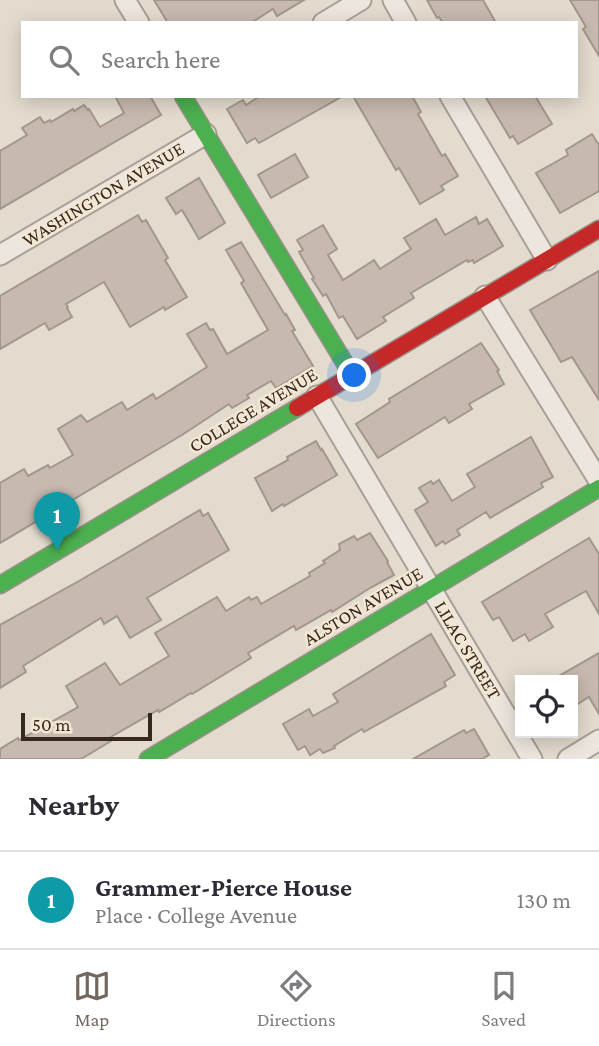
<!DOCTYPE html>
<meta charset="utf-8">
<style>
:root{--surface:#fff;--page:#f7f7f7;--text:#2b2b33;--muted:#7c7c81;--line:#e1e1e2;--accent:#73675c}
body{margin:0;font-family:"Crimson Pro",serif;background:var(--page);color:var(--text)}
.controls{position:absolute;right:21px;bottom:21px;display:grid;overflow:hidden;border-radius:0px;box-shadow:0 4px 18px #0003}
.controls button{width:63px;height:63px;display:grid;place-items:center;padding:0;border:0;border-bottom:2px solid var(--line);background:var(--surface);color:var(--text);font:35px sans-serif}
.scale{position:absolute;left:21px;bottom:18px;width:131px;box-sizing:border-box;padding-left:7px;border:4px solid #36281f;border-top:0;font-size:19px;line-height:24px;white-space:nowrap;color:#36281f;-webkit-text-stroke:5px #f3e7d4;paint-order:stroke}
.you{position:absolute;left:355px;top:376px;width:24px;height:24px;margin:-18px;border:5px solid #fff;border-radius:50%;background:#1a73e8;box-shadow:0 0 0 10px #1a73e833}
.badge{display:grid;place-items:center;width:46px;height:46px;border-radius:50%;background:var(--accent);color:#fff;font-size:23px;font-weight:700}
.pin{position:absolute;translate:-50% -58px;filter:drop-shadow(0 2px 4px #0008)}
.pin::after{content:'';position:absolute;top:37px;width:24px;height:21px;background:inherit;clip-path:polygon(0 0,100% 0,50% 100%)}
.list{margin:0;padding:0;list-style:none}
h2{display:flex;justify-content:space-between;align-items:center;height:91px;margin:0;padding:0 28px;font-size:30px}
h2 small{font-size:23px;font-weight:400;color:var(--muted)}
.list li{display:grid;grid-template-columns:46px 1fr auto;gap:21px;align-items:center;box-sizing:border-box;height:98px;padding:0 28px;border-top:2px solid var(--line)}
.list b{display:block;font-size:26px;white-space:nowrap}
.list p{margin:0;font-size:23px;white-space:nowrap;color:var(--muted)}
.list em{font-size:23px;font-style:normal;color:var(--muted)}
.icon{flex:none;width:38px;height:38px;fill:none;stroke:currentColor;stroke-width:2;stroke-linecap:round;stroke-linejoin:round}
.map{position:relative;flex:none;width:599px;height:759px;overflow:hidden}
.search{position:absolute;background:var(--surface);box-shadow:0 4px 18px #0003;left:21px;right:21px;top:21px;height:77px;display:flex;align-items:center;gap:18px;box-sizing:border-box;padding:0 24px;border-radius:0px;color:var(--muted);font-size:26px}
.sheet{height:189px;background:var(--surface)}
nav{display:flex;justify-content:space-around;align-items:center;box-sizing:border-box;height:98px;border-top:2px solid var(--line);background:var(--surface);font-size:19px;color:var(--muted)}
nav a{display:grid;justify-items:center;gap:4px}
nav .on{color:var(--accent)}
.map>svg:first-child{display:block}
</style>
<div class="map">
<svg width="599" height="759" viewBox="0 0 599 759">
<rect width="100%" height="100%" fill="#e3dbce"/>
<g fill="#c7b9af" stroke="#a3978d" stroke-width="2">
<path d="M 154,0 L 304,0 L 277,16 L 273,9 L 251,23 L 168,23 Z"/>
<path d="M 427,0 L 483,0 L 496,23 L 443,23 L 439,17 L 437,18 Z"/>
<path d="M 570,0 L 599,0 L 599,56 L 583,29 L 586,27 Z"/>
<path d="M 115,96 L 150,96 L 161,115 L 0,209 L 0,151 L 27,135 L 22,128 L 40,117 L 44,123 L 50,120 L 51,122 L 73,109 L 74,111 L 84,105 L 88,110 L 89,109 L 100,127 L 124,113 Z"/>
<path d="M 260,96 L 343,96 L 259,143 L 255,138 L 247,143 L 227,109 L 243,100 L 246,105 Z"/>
<path d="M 353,96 L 412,96 L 421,112 L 418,114 L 442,156 L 445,154 L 458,176 L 441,186 L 444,190 L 420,204 L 399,168 L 396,170 Z"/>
<path d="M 485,96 L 535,96 L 552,124 L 518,144 L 513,136 L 510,138 Z"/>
<path d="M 592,134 L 599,145 L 599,191 L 560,213 L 536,173 L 568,155 L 566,150 Z"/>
<path d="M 295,154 L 308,177 L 271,198 L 258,175 Z"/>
<path d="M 199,178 L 225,223 L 199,239 L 182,210 L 176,214 L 166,198 Z"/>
<path d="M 138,215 L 142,222 L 146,220 L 168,258 L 165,260 L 187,297 L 165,310 L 164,307 L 130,327 L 104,282 L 66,304 L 68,307 L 67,308 L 72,317 L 49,330 L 45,323 L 0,349 L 0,296 Z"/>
<path d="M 476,217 L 479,224 L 487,219 L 503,246 L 474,263 L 473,260 L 468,262 L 467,260 L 411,293 L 414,298 L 383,317 L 386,321 L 357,339 L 343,316 L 339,318 L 326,294 L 323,296 L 312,279 L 314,278 L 299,252 L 303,250 L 297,240 L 323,225 L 337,249 L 328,255 L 343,280 L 374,260 L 380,269 L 411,249 L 404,238 L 436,219 L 445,235 Z"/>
<path d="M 241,242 L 285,315 L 286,314 L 295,330 L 292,331 L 313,366 L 276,388 L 271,381 L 247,395 L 249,398 L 232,408 L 229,404 L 182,435 L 0,543 L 0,483 L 24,469 L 28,476 L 48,465 L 50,468 L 73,455 L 58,429 L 81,415 L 87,422 L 122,402 L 127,410 L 153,394 L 156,399 L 207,367 L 187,334 L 206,323 L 210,330 L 213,329 L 227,354 L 268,330 L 241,283 L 244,281 L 226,250 Z"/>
<path d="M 599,271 L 599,400 L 572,357 L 561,362 L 530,310 Z"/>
<path d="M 481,343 L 499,370 L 497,371 L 504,384 L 469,404 L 472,409 L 449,423 L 445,417 L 378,458 L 356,424 L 390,402 L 389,399 Z"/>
<path d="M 531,437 L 553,477 L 541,483 L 543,487 L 490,518 L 486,512 L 457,530 L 460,535 L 445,544 L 443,541 L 436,546 L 415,510 L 428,502 L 419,488 L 431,481 L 433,484 L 439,480 L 452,501 L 475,487 L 467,474 Z"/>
<path d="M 316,441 L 321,450 L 322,449 L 337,475 L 284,506 L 283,504 L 272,511 L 255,478 L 288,460 L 287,457 Z"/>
<path d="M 200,510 L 203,516 L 208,513 L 229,550 L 147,598 L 161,620 L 130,638 L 117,616 L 104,624 L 101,618 L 23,666 L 26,672 L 0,688 L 0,625 L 79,581 Z"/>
<path d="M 370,533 L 388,561 L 387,562 L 394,575 L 370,588 L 332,612 L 331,610 L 296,630 L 294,626 L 248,653 L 251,658 L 192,694 L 191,693 L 159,712 L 158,710 L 109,738 L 111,741 L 81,759 L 0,759 L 0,749 L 18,738 L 19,740 L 78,707 L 66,686 L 105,663 L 120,685 L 169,656 L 155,633 L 217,597 L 226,611 L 249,597 L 251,600 L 257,597 L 261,604 L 310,576 L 309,573 L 325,563 L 323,561 L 340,550 L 339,544 L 354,536 L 357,540 Z"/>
<path d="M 589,538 L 599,554 L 599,614 L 586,591 L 545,614 L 553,627 L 529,641 L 525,634 L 513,641 L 499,617 L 493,620 L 482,602 Z"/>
<path d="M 431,634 L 455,675 L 444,682 L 446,686 L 364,732 L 362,729 L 334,746 L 335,748 L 323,753 L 320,749 L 310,755 L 305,746 L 298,750 L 283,724 L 309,709 L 313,716 L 338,702 L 333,694 Z"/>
<path d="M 599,653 L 599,714 L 589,697 L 573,707 L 573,680 L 552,680 Z"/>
<path d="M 474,729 L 489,755 L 482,759 L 413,759 L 464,730 L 466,733 Z"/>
</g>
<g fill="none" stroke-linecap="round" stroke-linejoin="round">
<defs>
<g id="street">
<path d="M 125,0 L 139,23"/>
<path d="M 393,0 L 406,23"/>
<path d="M 323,23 L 361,0"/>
<path d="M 450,96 L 547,260"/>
<path d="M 0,255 L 206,134"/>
<path d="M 485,296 L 599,481"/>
<path d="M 317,396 L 532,759"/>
<path d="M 568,759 L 599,740"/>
</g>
<g id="fast">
<path d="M 183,96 L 352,375"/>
<path d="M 0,585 L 297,408"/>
<path d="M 148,759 L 599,488"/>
</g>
<path id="jam" d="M 297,408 L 599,229"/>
</defs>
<use href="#street" stroke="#a8a096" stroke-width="23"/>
<use href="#fast" stroke="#989086" stroke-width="19"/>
<use href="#jam" stroke="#989086" stroke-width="19"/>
<use href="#street" stroke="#ece6de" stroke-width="19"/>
<use href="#fast" stroke="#4caf50" stroke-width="16"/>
<use href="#jam" stroke="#c62828" stroke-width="16"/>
</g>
<g text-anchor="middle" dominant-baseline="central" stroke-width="5" stroke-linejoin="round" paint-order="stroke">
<g font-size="19" fill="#36281f" stroke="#f3e7d4">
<text transform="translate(103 194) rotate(-31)">WASHINGTON AVENUE</text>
<text transform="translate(253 410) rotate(-31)">COLLEGE AVENUE</text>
<text transform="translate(363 606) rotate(-31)">ALSTON AVENUE</text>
<text transform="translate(468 650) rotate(59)">LILAC STREET</text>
</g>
</g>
</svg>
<div class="controls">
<button><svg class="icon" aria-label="locate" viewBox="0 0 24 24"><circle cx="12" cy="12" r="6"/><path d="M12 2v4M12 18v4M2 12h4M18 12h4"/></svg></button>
</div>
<div class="scale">50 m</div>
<div class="you"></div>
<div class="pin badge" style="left:57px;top:550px;background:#0f9aa8">1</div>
<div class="search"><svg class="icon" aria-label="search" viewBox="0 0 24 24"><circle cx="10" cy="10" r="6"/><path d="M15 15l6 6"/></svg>Search here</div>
</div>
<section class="sheet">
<h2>Nearby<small></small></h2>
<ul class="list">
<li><span class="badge" style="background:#0f9aa8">1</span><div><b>Grammer-Pierce House</b><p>Place · College Avenue</p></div><em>130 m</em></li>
</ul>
</section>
<nav>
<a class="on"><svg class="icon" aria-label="map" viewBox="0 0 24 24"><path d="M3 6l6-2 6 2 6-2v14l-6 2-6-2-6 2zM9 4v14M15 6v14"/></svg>Map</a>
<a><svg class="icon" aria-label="directions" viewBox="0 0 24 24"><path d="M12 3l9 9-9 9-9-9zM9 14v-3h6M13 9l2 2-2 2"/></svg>Directions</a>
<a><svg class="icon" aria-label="saved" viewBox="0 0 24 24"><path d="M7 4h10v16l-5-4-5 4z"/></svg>Saved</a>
</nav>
